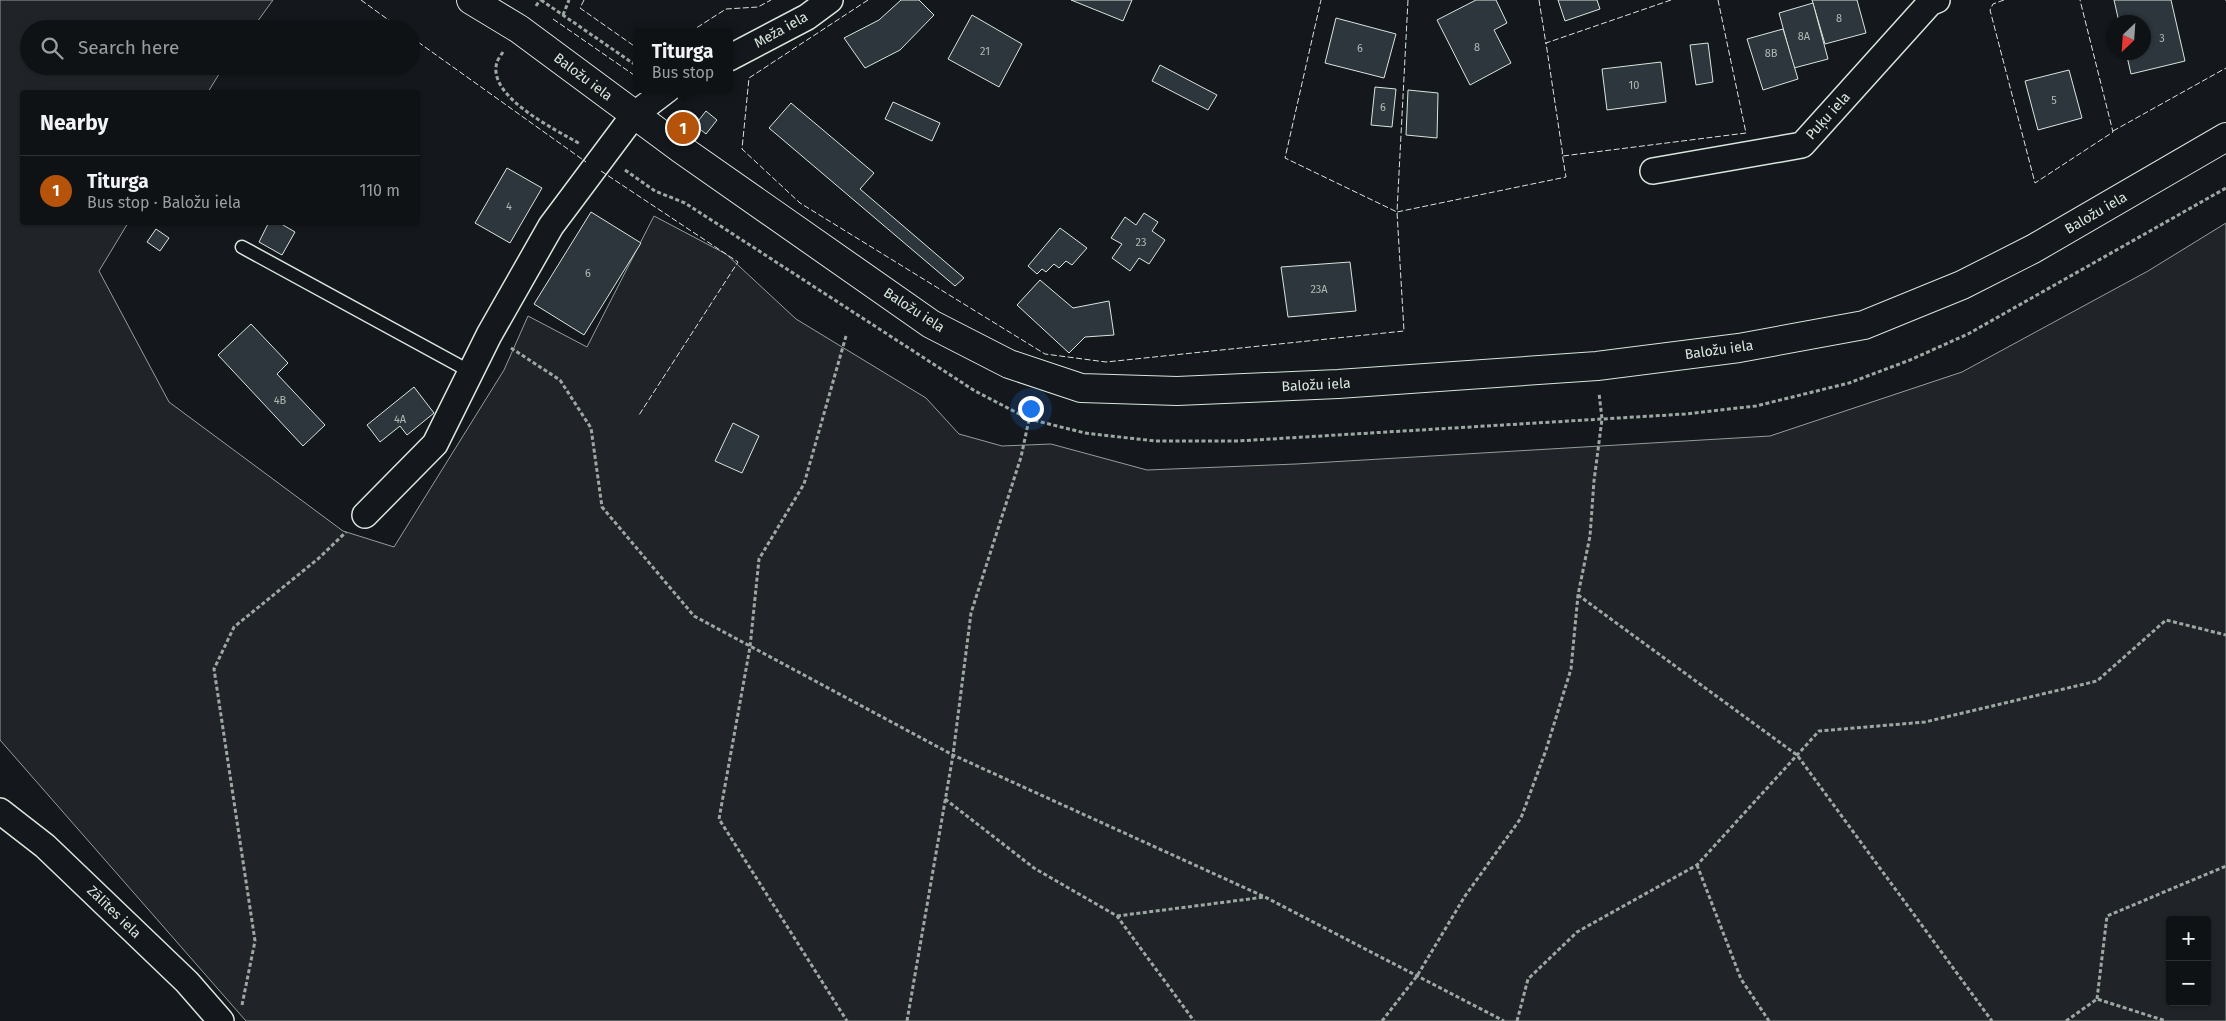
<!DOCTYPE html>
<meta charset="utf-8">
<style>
:root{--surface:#0f1215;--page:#181b1e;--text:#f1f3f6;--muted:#9b9ea0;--line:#2f3234;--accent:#b45309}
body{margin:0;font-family:"Fira Sans",sans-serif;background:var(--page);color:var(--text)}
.controls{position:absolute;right:15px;bottom:15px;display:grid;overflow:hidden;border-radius:5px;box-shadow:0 1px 4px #0004}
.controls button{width:45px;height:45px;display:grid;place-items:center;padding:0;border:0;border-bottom:1px solid var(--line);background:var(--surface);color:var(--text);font:25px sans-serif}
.compass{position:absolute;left:2106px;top:15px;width:45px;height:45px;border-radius:50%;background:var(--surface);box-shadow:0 1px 4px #0004;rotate:205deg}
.you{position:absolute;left:1030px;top:408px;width:18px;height:18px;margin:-12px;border:4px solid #fff;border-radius:50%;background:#1a73e8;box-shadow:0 0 0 8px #1a73e833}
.badge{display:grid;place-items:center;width:32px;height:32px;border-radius:50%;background:var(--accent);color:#fff;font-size:16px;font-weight:700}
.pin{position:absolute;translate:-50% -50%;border:2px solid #fff;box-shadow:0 1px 5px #0006}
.popup{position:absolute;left:633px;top:28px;width:100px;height:65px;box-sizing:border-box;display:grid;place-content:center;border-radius:5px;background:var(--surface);filter:drop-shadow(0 1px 4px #0005);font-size:16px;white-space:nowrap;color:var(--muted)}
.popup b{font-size:19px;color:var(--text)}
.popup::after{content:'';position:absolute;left:50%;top:100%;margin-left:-10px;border:10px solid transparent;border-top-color:var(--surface)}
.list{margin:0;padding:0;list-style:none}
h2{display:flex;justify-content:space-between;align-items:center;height:65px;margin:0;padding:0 20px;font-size:21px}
h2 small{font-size:16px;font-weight:400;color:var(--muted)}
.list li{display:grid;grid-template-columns:32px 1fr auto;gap:15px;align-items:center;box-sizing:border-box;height:70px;padding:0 20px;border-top:1px solid var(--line)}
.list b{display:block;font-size:19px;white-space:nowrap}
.list p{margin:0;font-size:16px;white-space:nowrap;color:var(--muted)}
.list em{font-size:16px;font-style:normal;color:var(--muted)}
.icon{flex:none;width:28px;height:28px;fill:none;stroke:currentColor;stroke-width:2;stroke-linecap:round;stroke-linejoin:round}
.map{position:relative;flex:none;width:2226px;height:1021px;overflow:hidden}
.search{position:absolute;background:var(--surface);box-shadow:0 1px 4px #0004;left:20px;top:20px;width:400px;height:55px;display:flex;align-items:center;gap:12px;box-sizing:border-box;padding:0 18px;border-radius:28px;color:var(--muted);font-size:19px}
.panel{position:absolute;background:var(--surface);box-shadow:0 1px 4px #0004;left:20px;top:90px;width:400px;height:135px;border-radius:5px}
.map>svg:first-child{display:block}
</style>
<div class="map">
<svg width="2226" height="1021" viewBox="0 0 2226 1021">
<rect width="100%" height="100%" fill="#14181c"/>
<path fill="#202428" stroke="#939e99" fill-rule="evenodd" d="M 0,0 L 273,0 L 252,29 L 29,29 L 29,66 L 224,66 L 208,92 L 22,92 L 22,222 L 128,223 L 99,271 L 169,402 L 343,531 L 394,547 L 504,370 L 528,316 L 587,347 L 654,216 L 726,254 L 796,319 L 926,398 L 959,434 L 1002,446 L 1051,444 L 1147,470 L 1296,464 L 1770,436 L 1962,372 L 2148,271 L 2226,223 L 2226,1021 L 246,1021 L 0,740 ZM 2170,920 L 2207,920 L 2207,1002 L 2170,1002 Z"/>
<g fill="#2c363c" stroke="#d8e6dc">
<path d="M 901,0 L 919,0 L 934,15 L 900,50 L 865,68 L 844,38 L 879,20 Z"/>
<path d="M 1071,0 L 1132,0 L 1123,21 Z"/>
<path d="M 1476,0 L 1496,0 L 1507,23 L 1494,30 L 1511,63 L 1470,85 L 1437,20 Z"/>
<path d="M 1558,0 L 1597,0 L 1600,9 L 1565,21 Z"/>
<path d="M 1812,0 L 1857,0 L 1866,33 L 1825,44 Z"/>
<path d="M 2114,0 L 2171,0 L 2185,61 L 2131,74 L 2126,52 L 2144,52 L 2144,22 L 2119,22 Z"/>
<path d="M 1813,3 L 1828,59 L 1794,68 L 1779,13 Z"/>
<path d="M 972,15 L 1022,44 L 999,87 L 948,59 Z"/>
<path d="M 1336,18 L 1396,34 L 1384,78 L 1325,63 Z"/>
<path d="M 1783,29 L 1798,79 L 1763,90 L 1747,39 Z"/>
<path d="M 1708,43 L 1713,82 L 1696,85 L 1690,45 Z"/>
<path d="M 1661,62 L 1666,102 L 1607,110 L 1602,69 Z"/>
<path d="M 1160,65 L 1217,95 L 1208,110 L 1152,81 Z"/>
<path d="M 2069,70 L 2082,118 L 2038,130 L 2025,81 Z"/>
<path d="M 1375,87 L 1396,89 L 1392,127 L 1371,125 Z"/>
<path d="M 1408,90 L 1438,93 L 1437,138 L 1406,135 Z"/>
<path d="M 893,102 L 940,123 L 932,141 L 885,119 Z"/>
<path d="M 791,103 L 874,173 L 860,189 L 964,278 L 955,286 L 769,128 Z"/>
<path d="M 706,111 L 717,120 L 706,134 L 695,125 Z"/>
<path d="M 507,168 L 542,188 L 510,243 L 475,223 Z"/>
<path d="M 591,212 L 641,243 L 584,335 L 534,304 Z"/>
<path d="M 1144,213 L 1158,222 L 1152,231 L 1165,240 L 1149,264 L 1139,258 L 1130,271 L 1112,258 L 1122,244 L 1111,238 L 1125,217 L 1136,225 Z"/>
<path d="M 269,222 L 278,222 L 295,232 L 282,255 L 259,242 Z"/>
<path d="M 1060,228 L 1087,248 L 1072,265 L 1066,261 L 1059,268 L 1054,264 L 1046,272 L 1042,269 L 1037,274 L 1028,266 Z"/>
<path d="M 156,229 L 169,238 L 160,251 L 147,242 Z"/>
<path d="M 1350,262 L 1356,311 L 1288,317 L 1281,267 Z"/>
<path d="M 1040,280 L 1073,308 L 1109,301 L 1114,335 L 1085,337 L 1069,353 L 1017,305 Z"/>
<path d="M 251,324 L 288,363 L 277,374 L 325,425 L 303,446 L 218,355 Z"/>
<path d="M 414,387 L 434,413 L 407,435 L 400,426 L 380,442 L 367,425 Z"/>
<path d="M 733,423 L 759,436 L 742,473 L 715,461 Z"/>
</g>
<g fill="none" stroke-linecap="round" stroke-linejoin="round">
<defs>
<path id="service" d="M 242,247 L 471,372"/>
<g id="minor">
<path d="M 729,58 L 807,17 L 830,0"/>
<path d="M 1653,171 L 1802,145 L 1930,3 L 1937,0"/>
<path d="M 365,515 L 435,444 L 489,335 L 551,226 L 634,115 L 668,89"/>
<path d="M 0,811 L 45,846 L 187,982 L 221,1021"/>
</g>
<path id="secondary" d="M 471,0 L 519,29 L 681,149 L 931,324 L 1009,364 L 1081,388 L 1177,391 L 1338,384 L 1597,366 L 1739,348 L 1864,325 L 1962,285 L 2033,249 L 2226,137"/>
</defs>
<use href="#service" stroke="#d8e6dc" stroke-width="15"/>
<use href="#minor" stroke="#d8e6dc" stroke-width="28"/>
<use href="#secondary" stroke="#d8e6dc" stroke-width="30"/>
<g stroke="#9da8a2" stroke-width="3" stroke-dasharray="4 2.5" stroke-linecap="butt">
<path d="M 541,0 L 637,66"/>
<path d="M 536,6 L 540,0"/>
<path d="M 563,15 L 569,0"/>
<path d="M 503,52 C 501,55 498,59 497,62 C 486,97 557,130 580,144"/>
<path d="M 625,170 L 655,191 L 685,203 L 975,391 L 1029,419 L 1085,433 L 1155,441 L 1238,441 L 1685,414 L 1756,406 L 1849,383 L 1910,360 L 1968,334 L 2226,188"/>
<path d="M 846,336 L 804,484 L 759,559 L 750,647 L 719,819 L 847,1021"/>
<path d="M 511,348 L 560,380 L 591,428 L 602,507 L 694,616 L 953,755 L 1265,897 L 1504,1021"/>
<path d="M 1578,595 L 1797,755 L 1992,1021"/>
<path d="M 945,799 L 1034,868 L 1117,916 L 1194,1021"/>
<path d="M 1697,865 L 1741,979 L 1769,1021"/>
<path d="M 1117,916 L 1265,897"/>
<path d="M 2097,999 L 2107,916 L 2226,866"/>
<path d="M 242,1005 L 255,941 L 214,669 L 234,627 L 319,558 L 346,532"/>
<path d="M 907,1021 L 953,755 L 971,613 L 1021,457 L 1033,401"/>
<path d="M 1382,1021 L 1417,976 L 1465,896 L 1521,818 L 1546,750 L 1571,669 L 1578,595 L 1590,536 L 1594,481 L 1602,419 L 1599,393"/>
<path d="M 1517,1021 L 1528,979 L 1577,932 L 1697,865 L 1819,731 L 1925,722 L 2097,681 L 2166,620 L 2226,635"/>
<path d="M 2066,1021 L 2097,999 L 2166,1021"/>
</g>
<use href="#service" stroke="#14181c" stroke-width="12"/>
<use href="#minor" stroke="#14181c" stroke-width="25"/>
<use href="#secondary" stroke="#14181c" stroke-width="28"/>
<g stroke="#d8e6dc" stroke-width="1" stroke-dasharray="6 2.5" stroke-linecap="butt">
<path d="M 361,0 L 401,29"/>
<path d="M 584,0 L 580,8 L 637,48"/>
<path d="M 868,0 L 749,78 L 742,149 L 800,203 L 1045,354 L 1106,362 L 1404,331 L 1397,212 L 1285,158 L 1321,0"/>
<path d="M 1408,0 L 1397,212 L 1566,177 L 1562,153"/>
<path d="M 1539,0 L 1546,44"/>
<path d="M 1671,0 L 1546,43 L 1563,156 L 1746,133 L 1718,0"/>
<path d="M 2004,0 L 1993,4 L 1990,10 L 2035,183 L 2113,132 L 2080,0"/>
<path d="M 2226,0 L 2226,1"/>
<path d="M 553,19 L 634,75"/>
<path d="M 690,32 L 726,9 L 758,7 L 771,0"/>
<path d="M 411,37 L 586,162"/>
<path d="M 2113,131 L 2226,68"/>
<path d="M 601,171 L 738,262 L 639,415"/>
</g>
</g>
<g text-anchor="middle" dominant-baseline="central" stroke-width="4" stroke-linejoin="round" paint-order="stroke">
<g font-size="11" fill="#adbab4">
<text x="1839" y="18">8</text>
<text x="1804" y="36">8A</text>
<text x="2162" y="38">3</text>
<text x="1477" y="47">8</text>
<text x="1360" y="48">6</text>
<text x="985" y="51">21</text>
<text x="1771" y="53">8B</text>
<text x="1634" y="85">10</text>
<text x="2054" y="100">5</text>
<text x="1383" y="107">6</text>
<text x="509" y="206">4</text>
<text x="1141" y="242">23</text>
<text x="588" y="273">6</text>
<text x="1319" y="289">23A</text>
<text x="280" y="400">4B</text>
<text x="400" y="419">4A</text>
</g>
<g font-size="14" fill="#d8e6dc" stroke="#14181c">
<text transform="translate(781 30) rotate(-29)">Meža iela</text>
<text transform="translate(583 77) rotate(37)">Baložu iela</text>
<text transform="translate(1828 116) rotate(-48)">Puķu iela</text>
<text transform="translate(2096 213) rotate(-30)">Baložu iela</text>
<text transform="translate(914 310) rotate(33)">Baložu iela</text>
<text transform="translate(1719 350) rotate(-8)">Baložu iela</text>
<text transform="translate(1316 385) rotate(-3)">Baložu iela</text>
<text transform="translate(114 912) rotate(44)">Zālītes iela</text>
</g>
</g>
</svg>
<div class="controls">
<button>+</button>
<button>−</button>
</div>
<svg class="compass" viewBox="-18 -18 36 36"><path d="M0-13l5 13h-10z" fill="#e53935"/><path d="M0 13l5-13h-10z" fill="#9b9ea0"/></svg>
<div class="you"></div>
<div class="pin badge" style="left:683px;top:128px">1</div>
<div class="popup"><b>Titurga</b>Bus stop</div>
<div class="search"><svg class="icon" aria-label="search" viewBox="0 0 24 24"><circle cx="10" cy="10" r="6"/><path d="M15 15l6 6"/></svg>Search here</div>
<section class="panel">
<h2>Nearby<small></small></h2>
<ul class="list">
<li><span class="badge">1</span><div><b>Titurga</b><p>Bus stop · Baložu iela</p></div><em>110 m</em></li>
</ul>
</section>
</div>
